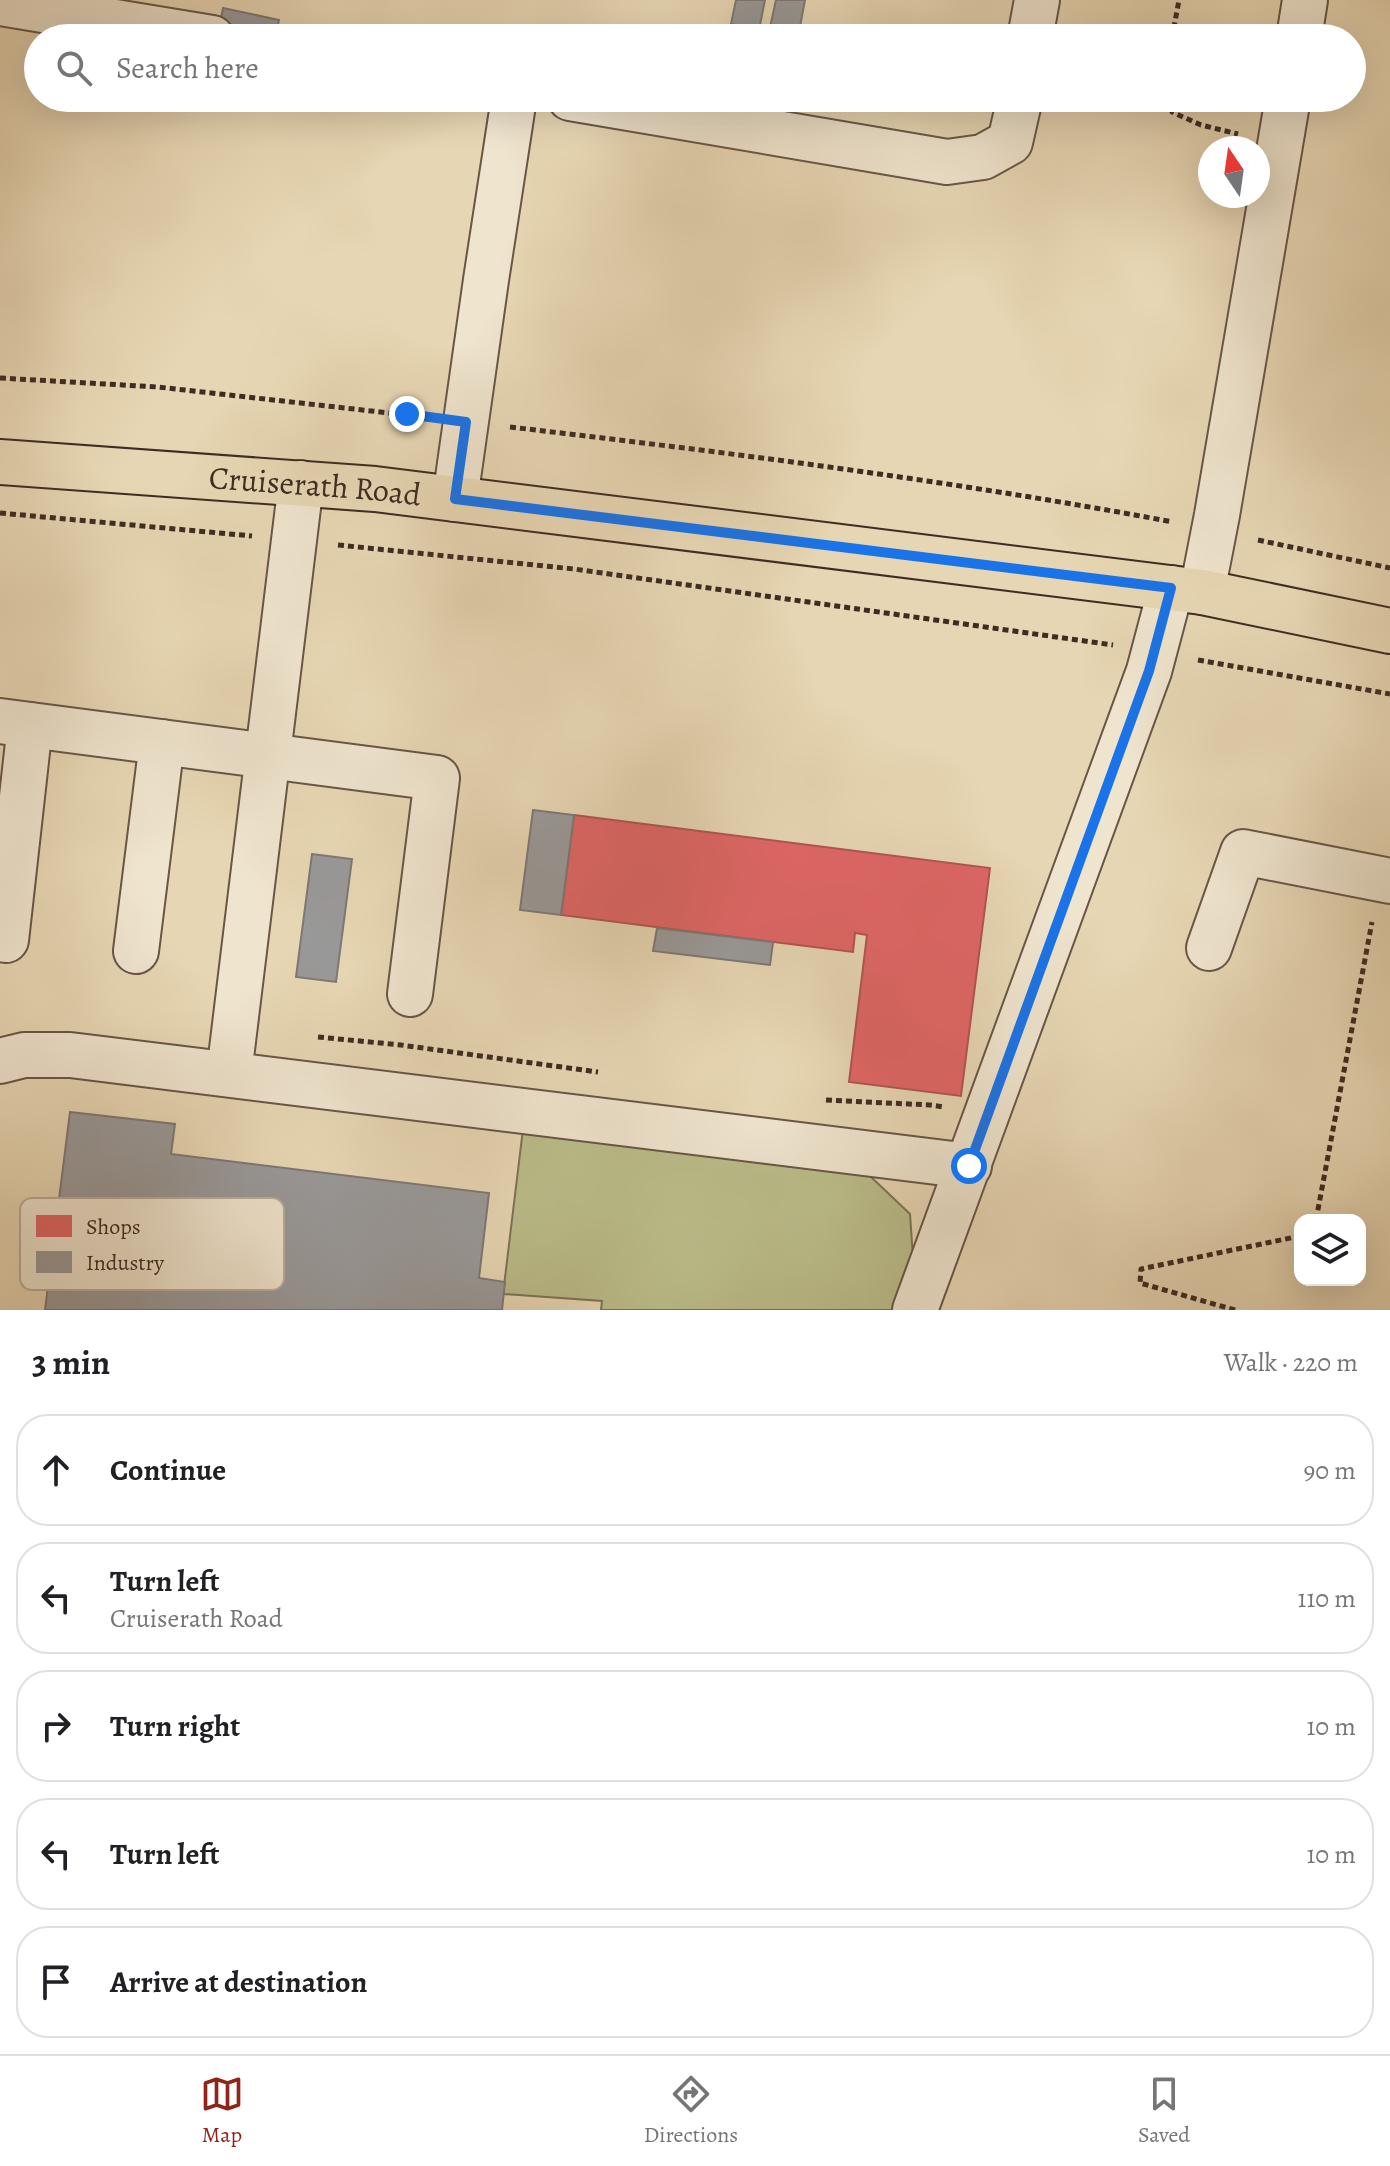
<!DOCTYPE html>
<meta charset="utf-8">
<style>
:root{--surface:#fff;--page:#f6f6f6;--text:#202124;--muted:#757577;--line:#e0e0e0;--accent:#8f2418}
body{margin:0;font-family:Alegreya,serif;background:var(--page);color:var(--text)}
.controls{position:absolute;right:24px;bottom:24px;display:grid;overflow:hidden;border-radius:16px;box-shadow:0 8px 32px #0002}
.controls button{width:72px;height:72px;display:grid;place-items:center;padding:0;border:0;border-bottom:2px solid var(--line);background:var(--surface);color:var(--text);font:40px sans-serif}
.compass{position:absolute;left:1198px;top:136px;width:72px;height:72px;border-radius:50%;background:var(--surface);box-shadow:0 8px 32px #0002;rotate:347deg}
.stop{position:absolute;width:24px;height:24px;margin:-18px;border:6px solid #1a73e8;border-radius:50%;background:#fff}
.stop.end{background:#1a73e8;border-color:#fff;box-shadow:0 2px 8px #0008}
.list{margin:0;padding:0;list-style:none}
h2{display:flex;justify-content:space-between;align-items:center;height:104px;margin:0;padding:0 32px;font-size:34px}
h2 small{font-size:26px;font-weight:400;color:var(--muted)}
.list li{display:grid;grid-template-columns:52px 1fr auto;gap:24px;align-items:center;box-sizing:border-box;height:112px;margin:0 16px 16px;padding:0 16px;border:2px solid var(--line);border-radius:32px}
.list b{display:block;font-size:30px;white-space:nowrap}
.list p{margin:0;font-size:26px;white-space:nowrap;color:var(--muted)}
.list em{font-size:26px;font-style:normal;color:var(--muted)}
.icon{flex:none;width:44px;height:44px;fill:none;stroke:currentColor;stroke-width:2;stroke-linecap:round;stroke-linejoin:round}
.map{position:relative;flex:none;width:1390px;height:1310px;overflow:hidden}
.search{position:absolute;background:var(--surface);box-shadow:0 8px 32px #0002;left:24px;right:24px;top:24px;height:88px;display:flex;align-items:center;gap:20px;box-sizing:border-box;padding:0 28px;border-radius:44px;color:var(--muted);font-size:30px}
.sheet{height:744px;background:var(--surface)}
nav{display:flex;justify-content:space-around;align-items:center;box-sizing:border-box;height:112px;border-top:2px solid var(--line);background:var(--surface);font-size:22px;color:var(--muted)}
nav a{display:grid;justify-items:center;gap:4px}
nav .on{color:var(--accent)}
.map>svg:first-child{display:block}
</style>
<div class="map">
<svg width="1390" height="1310" viewBox="0 0 1390 1310">
<rect width="100%" height="100%" fill="#e7d6b3"/>
<filter id="stains"><feTurbulence type="fractalNoise" baseFrequency=".0025" numOctaves="4"/><feColorMatrix values="0 0 0 0 .2 0 0 0 0 .09 0 0 0 0 .02 0 0 0 .5 -.17"/></filter>
<radialGradient id="worn" r=".72"><stop offset=".6" stop-color="#630" stop-opacity="0"/><stop offset="1" stop-color="#630" stop-opacity=".3"/></radialGradient>
<path fill="#babc89" stroke="#7c7456" stroke-width="2" d="M 523,1129 L 870,1176 L 910,1214 L 913,1258 L 893,1310 L 601,1310 L 602,1301 L 503,1294 Z"/>
<path fill="#e06666" stroke="#af5552" stroke-width="2" d="M 574,815 L 990,868 L 961,1096 L 849,1082 L 867,935 L 855,933 L 853,952 L 561,915 Z"/>
<g fill="#999" stroke="#7e7876" stroke-width="2">
<path d="M 736,0 L 765,0 L 759,30 L 731,24 Z"/>
<path d="M 776,0 L 805,0 L 798,37 L 769,32 Z"/>
<path d="M 223,8 L 279,20 L 275,38 L 240,38 L 218,33 Z"/>
<path d="M 533,810 L 574,815 L 561,915 L 520,910 Z"/>
<path d="M 312,854 L 352,859 L 336,982 L 296,977 Z"/>
<path d="M 657,928 L 773,942 L 770,965 L 653,951 Z"/>
<path d="M 70,1112 L 175,1124 L 171,1154 L 489,1193 L 479,1278 L 505,1282 L 502,1310 L 45,1310 Z"/>
</g>
<g fill="none" stroke-linecap="round" stroke-linejoin="round">
<defs>
<g id="minor">
<path d="M 0,3 L 212,38"/>
<path d="M 1030,38 L 1037,0"/>
<path d="M 1299,38 L 1305,0"/>
<path d="M 570,98 L 947,162 L 983,157 L 1010,142 L 1020,98"/>
<path d="M 455,499 L 486,280 L 514,98"/>
<path d="M 1202,592 L 1217,515 L 1288,98"/>
<path d="M 0,721 L 437,778 L 410,994"/>
<path d="M 6,940 L 30,725"/>
<path d="M 1209,948 L 1243,852 L 1390,881"/>
<path d="M 136,951 L 162,742"/>
<path d="M 0,1061 L 24,1055 L 70,1055 L 969,1166"/>
<path d="M 229,1074 L 301,483"/>
<path d="M 915,1310 L 1149,671 L 1171,588"/>
</g>
<g id="major">
<path id="s1" d="M 0,462 L 375,489 L 1202,592 L 1390,631"/>
</g>
</defs>
<use href="#minor" stroke="#685647" stroke-width="48"/>
<use href="#major" stroke="#3e2c23" stroke-width="48"/>
<g stroke="#3e2c23" stroke-width="5" stroke-dasharray="6 4" stroke-linecap="butt">
<path d="M 1172,38 L 1179,0"/>
<path d="M 1172,98 L 1172,112 L 1201,125 L 1238,134"/>
<path d="M 0,378 L 158,387 L 425,417"/>
<path d="M 510,427 C 732,453 954,481 1173,522"/>
<path d="M 0,513 L 252,536"/>
<path d="M 1258,540 L 1390,568"/>
<path d="M 338,545 L 574,569 L 1113,645"/>
<path d="M 1198,660 L 1390,694"/>
<path d="M 318,1037 L 401,1045 L 598,1072"/>
<path d="M 826,1100 L 930,1105 L 944,1107"/>
<path d="M 1316,1220 L 1372,922"/>
<path d="M 1235,1310 L 1140,1283 L 1141,1269 L 1300,1236"/>
</g>
<use href="#minor" stroke="#efe4ce" stroke-width="44"/>
<use href="#major" stroke="#e7d6b3" stroke-width="44"/>
</g>
<g fill="none" stroke-linecap="round" stroke-linejoin="round">
<path stroke="#1a73e8" stroke-width="10" d="M 407,414 L 466,422 L 455,499 L 1171,588 L 1149,671 L 969,1166"/>
</g>
<g text-anchor="middle" dominant-baseline="central" stroke-width="8" stroke-linejoin="round" paint-order="stroke">
<g font-size="32" fill="#3e2c23" stroke="#efe4ce">
<text stroke="none"><textPath href="#s1" startOffset="316">Cruiserath Road</textPath></text>
</g>
</g>
<rect x="20" y="1198" width="264" height="92" rx="12" fill="#efe4ce" stroke="#baad9b" stroke-width="2"/>
<rect x="36" y="1215" width="36" height="22" fill="#e06666"/>
<rect x="36" y="1251" width="36" height="22" fill="#999"/>
<g font-size="22" fill="#3e2c23">
<text x="86" y="1234">Shops</text>
<text x="86" y="1270">Industry</text>
</g>
<rect width="100%" height="100%" filter="url(#stains)"/>
<rect width="100%" height="100%" fill="url(#worn)"/>
</svg>
<div class="controls">
<button><svg class="icon" aria-label="layers" viewBox="0 0 24 24"><path d="M12 4l9 5-9 5-9-5zM3 14l9 5 9-5"/></svg></button>
</div>
<svg class="compass" viewBox="-18 -18 36 36"><path d="M0-13l5 13h-10z" fill="#e53935"/><path d="M0 13l5-13h-10z" fill="#757577"/></svg>
<div class="stop" style="left:969px;top:1166px"></div>
<div class="stop end" style="left:407px;top:414px"></div>
<div class="search"><svg class="icon" aria-label="search" viewBox="0 0 24 24"><circle cx="10" cy="10" r="6"/><path d="M15 15l6 6"/></svg>Search here</div>
</div>
<section class="sheet">
<h2>3 min<small>Walk · 220 m</small></h2>
<ul class="list">
<li><svg class="icon" aria-label="ahead" viewBox="0 0 24 24"><path d="M12 20V5M6 11l6-6 6 6"/></svg><div><b>Continue</b></div><em>90 m</em></li>
<li><svg class="icon" aria-label="left" viewBox="0 0 24 24"><path d="M17 20v-9H6M10 6l-5 5 5 5"/></svg><div><b>Turn left</b><p>Cruiserath Road</p></div><em>110 m</em></li>
<li><svg class="icon" aria-label="right" viewBox="0 0 24 24"><path d="M7 20v-9h11M14 6l5 5-5 5"/></svg><div><b>Turn right</b></div><em>10 m</em></li>
<li><svg class="icon" aria-label="left" viewBox="0 0 24 24"><path d="M17 20v-9H6M10 6l-5 5 5 5"/></svg><div><b>Turn left</b></div><em>10 m</em></li>
<li><svg class="icon" aria-label="arrive" viewBox="0 0 24 24"><path d="M6 21V4h12l-3 4 3 4H6"/></svg><div><b>Arrive at destination</b></div></li>
</ul>
</section>
<nav>
<a class="on"><svg class="icon" aria-label="map" viewBox="0 0 24 24"><path d="M3 6l6-2 6 2 6-2v14l-6 2-6-2-6 2zM9 4v14M15 6v14"/></svg>Map</a>
<a><svg class="icon" aria-label="directions" viewBox="0 0 24 24"><path d="M12 3l9 9-9 9-9-9zM9 14v-3h6M13 9l2 2-2 2"/></svg>Directions</a>
<a><svg class="icon" aria-label="saved" viewBox="0 0 24 24"><path d="M7 4h10v16l-5-4-5 4z"/></svg>Saved</a>
</nav>
